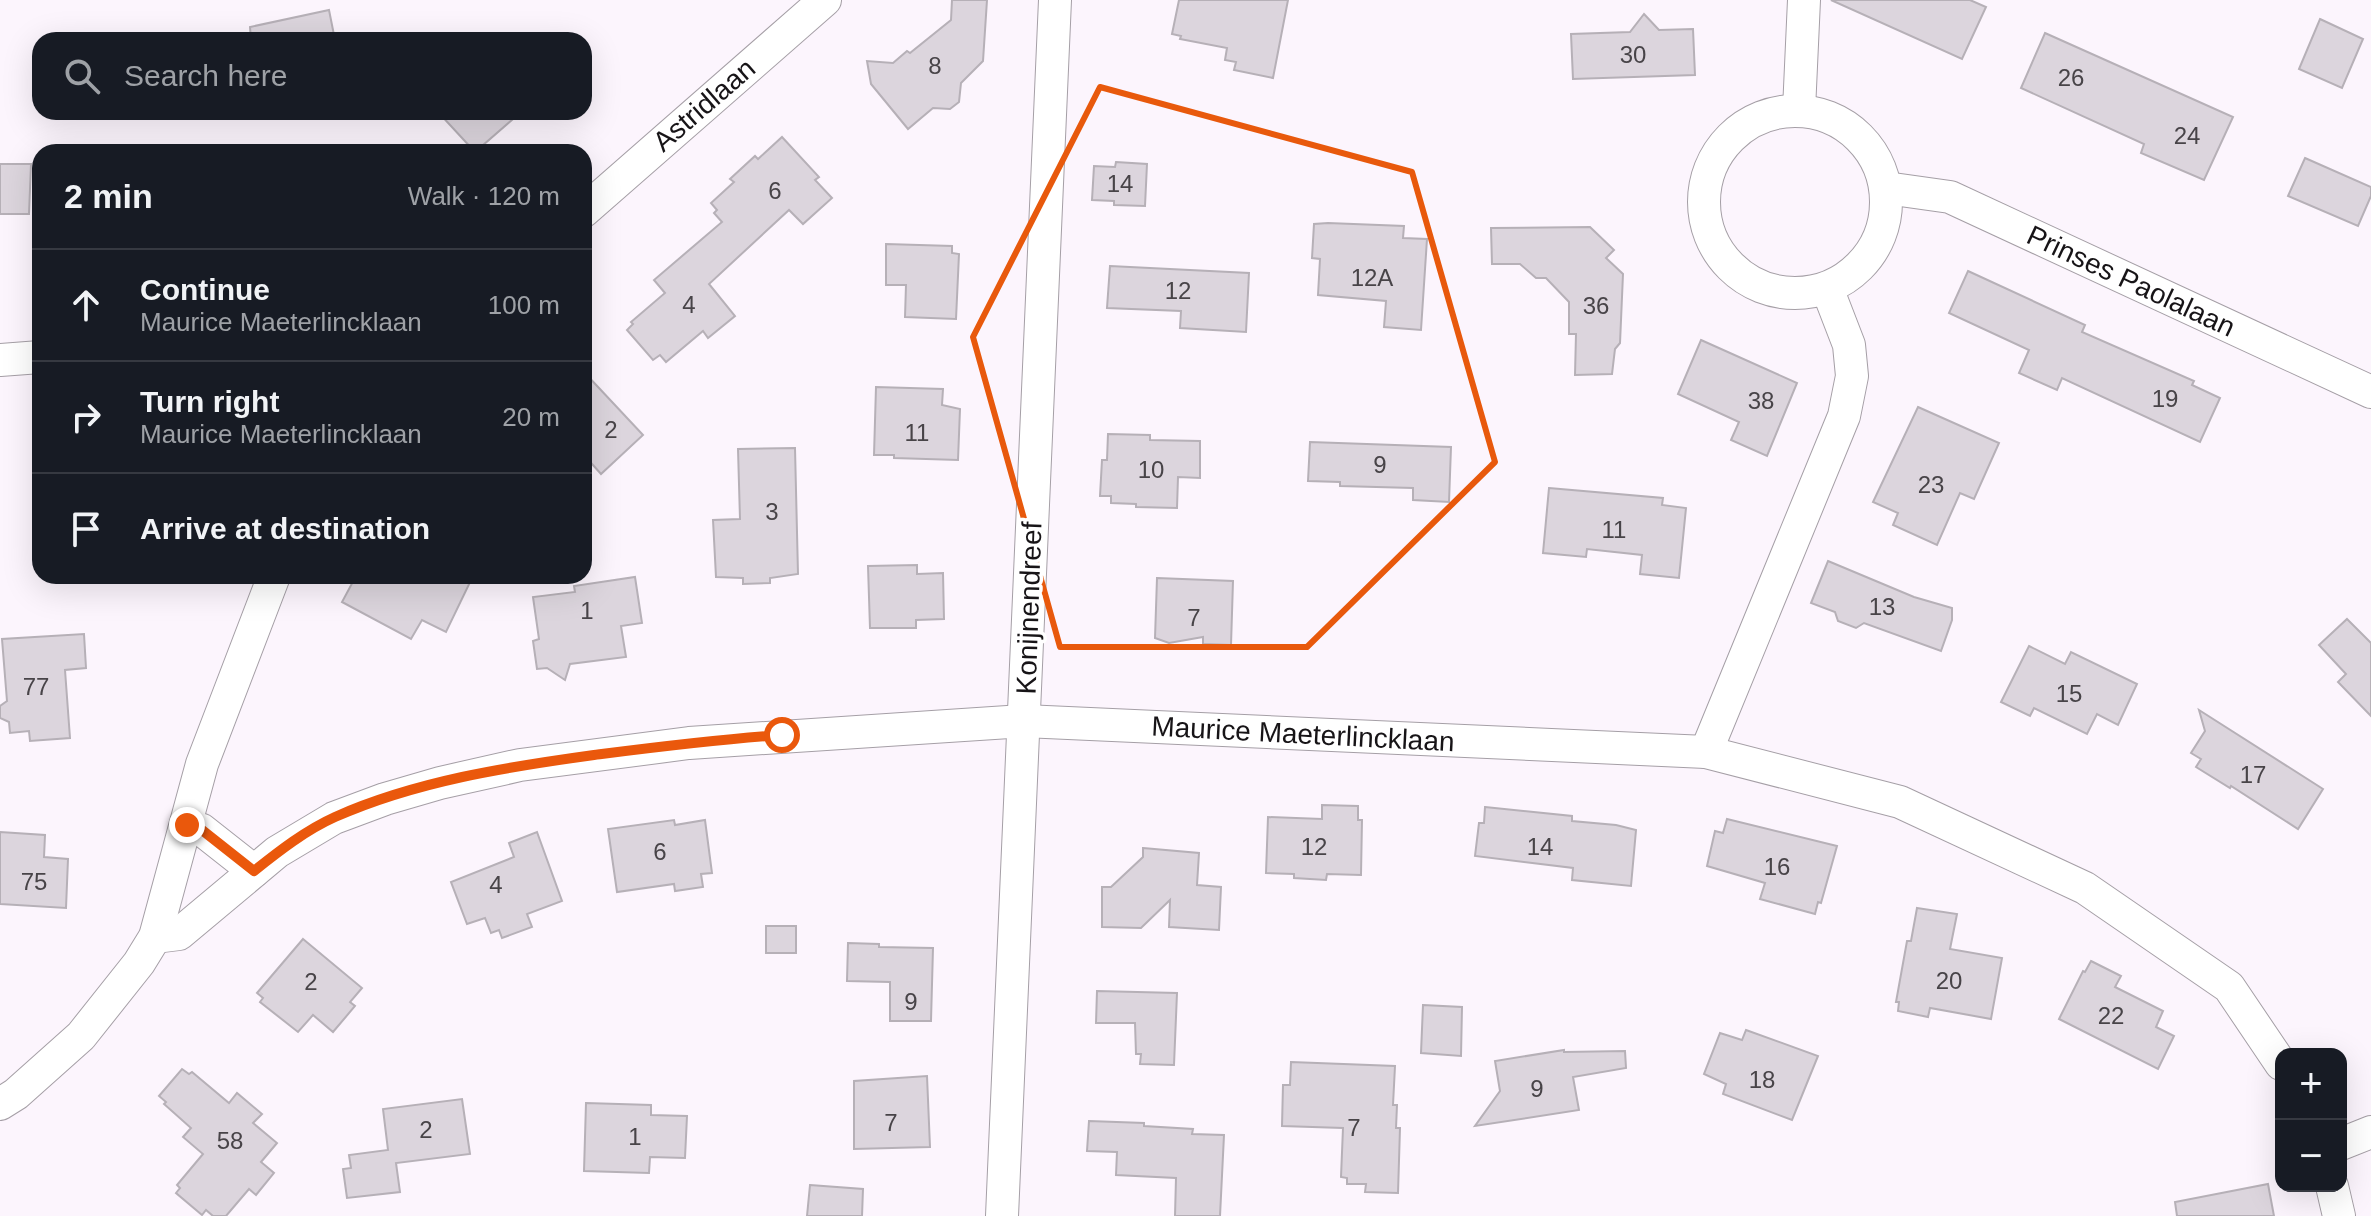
<!DOCTYPE html>
<meta charset="utf-8">
<style>
:root{--surface:#171b24;--page:#20242c;--text:#f1f3f6;--muted:#9ea1a6;--line:#363941}
body{margin:0;font-family:Arial,sans-serif;background:var(--page);color:var(--text)}
.controls{position:absolute;right:24px;bottom:24px;display:grid;overflow:hidden;border-radius:16px;box-shadow:0 8px 32px #0002}
.controls button{width:72px;height:72px;display:grid;place-items:center;padding:0;border:0;border-bottom:2px solid var(--line);background:var(--surface);color:var(--text);font:40px sans-serif}
.stop{position:absolute;width:24px;height:24px;margin:-18px;border:6px solid #ea580c;border-radius:50%;background:#fff}
.stop.end{background:#ea580c;border-color:#fff;box-shadow:0 2px 8px #0008}
.list{margin:0;padding:0;list-style:none}
h2{display:flex;justify-content:space-between;align-items:center;height:104px;margin:0;padding:0 32px;font-size:34px}
h2 small{font-size:26px;font-weight:400;color:var(--muted)}
.list li{display:grid;grid-template-columns:52px 1fr auto;gap:24px;align-items:center;box-sizing:border-box;height:112px;padding:0 32px;border-top:2px solid var(--line)}
.list b{display:block;font-size:30px;white-space:nowrap}
.list p{margin:0;font-size:26px;white-space:nowrap;color:var(--muted)}
.list em{font-size:26px;font-style:normal;color:var(--muted)}
.icon{flex:none;width:44px;height:44px;fill:none;stroke:currentColor;stroke-width:2;stroke-linecap:round;stroke-linejoin:round}
.map{position:relative;flex:none;width:2371px;height:1216px;overflow:hidden}
.search{position:absolute;background:var(--surface);box-shadow:0 8px 32px #0002;left:32px;top:32px;width:560px;height:88px;display:flex;align-items:center;gap:20px;box-sizing:border-box;padding:0 28px;border-radius:24px;color:var(--muted);font-size:30px}
.panel{position:absolute;background:var(--surface);box-shadow:0 8px 32px #0002;left:32px;top:144px;width:560px;height:440px;border-radius:24px}
.map>svg:first-child{display:block}
</style>
<div class="map">
<svg width="2371" height="1216" viewBox="0 0 2371 1216">
<rect width="100%" height="100%" fill="#fcf5fd"/>
<g fill="#dcd5dd" stroke="#b6b0b7" stroke-width="2">
<path d="M 952,0 L 987,0 L 983,61 L 961,83 L 959,102 L 950,109 L 933,108 L 908,129 L 871,84 L 867,61 L 893,63 L 907,51 L 910,53 L 951,20 Z"/>
<path d="M 1179,0 L 1288,0 L 1273,78 L 1234,70 L 1236,62 L 1225,60 L 1227,48 L 1180,39 L 1181,36 L 1172,34 Z"/>
<path d="M 1831,0 L 1970,0 L 1986,7 L 1962,59 Z"/>
<path d="M 329,10 L 335,40 L 251,40 L 250,27 Z"/>
<path d="M 1644,14 L 1659,30 L 1693,29 L 1695,75 L 1573,79 L 1571,34 L 1630,32 Z"/>
<path d="M 2320,19 L 2363,39 L 2342,88 L 2299,69 Z"/>
<path d="M 2045,33 L 2233,117 L 2204,180 L 2141,153 L 2144,144 L 2021,88 Z"/>
<path d="M 438,112 L 521,112 L 475,152 Z"/>
<path d="M 782,137 L 819,177 L 815,180 L 832,198 L 803,224 L 789,210 L 709,284 L 735,316 L 708,338 L 703,331 L 666,362 L 660,355 L 653,360 L 627,330 L 633,324 L 631,322 L 665,293 L 654,280 L 722,222 L 714,213 L 717,210 L 711,203 L 734,182 L 730,179 L 755,156 L 758,159 Z"/>
<path d="M 2305,158 L 2371,187 L 2371,196 L 2358,226 L 2288,196 Z"/>
<path d="M 1116,162 L 1147,164 L 1145,206 L 1114,205 L 1114,201 L 1092,200 L 1094,166 L 1115,167 Z"/>
<path d="M 0,164 L 31,164 L 29,214 L 0,214 Z"/>
<path d="M 1328,223 L 1404,226 L 1403,238 L 1427,239 L 1421,330 L 1384,327 L 1386,301 L 1318,295 L 1320,259 L 1312,258 L 1314,224 Z"/>
<path d="M 1590,227 L 1614,250 L 1606,258 L 1623,274 L 1620,343 L 1615,349 L 1612,374 L 1575,375 L 1576,334 L 1569,334 L 1569,302 L 1546,278 L 1536,278 L 1520,264 L 1492,264 L 1491,228 Z"/>
<path d="M 886,244 L 952,246 L 952,253 L 959,254 L 956,319 L 905,317 L 906,285 L 886,285 Z"/>
<path d="M 1110,266 L 1249,273 L 1246,332 L 1180,328 L 1181,311 L 1107,308 Z"/>
<path d="M 1968,271 L 2085,325 L 2082,332 L 2194,381 L 2192,385 L 2220,398 L 2200,442 L 2062,378 L 2057,390 L 2019,373 L 2029,350 L 1949,313 Z"/>
<path d="M 1701,340 L 1797,383 L 1767,456 L 1731,440 L 1739,422 L 1678,394 Z"/>
<path d="M 584,372 L 643,435 L 601,474 L 584,455 Z"/>
<path d="M 876,387 L 943,389 L 942,405 L 960,409 L 958,460 L 894,458 L 894,455 L 874,455 Z"/>
<path d="M 1918,407 L 1999,443 L 1974,499 L 1960,493 L 1937,545 L 1893,525 L 1898,513 L 1873,502 Z"/>
<path d="M 1108,434 L 1150,435 L 1150,440 L 1200,441 L 1200,478 L 1178,477 L 1177,508 L 1136,507 L 1136,504 L 1111,503 L 1111,496 L 1100,496 L 1102,460 L 1107,460 Z"/>
<path d="M 1310,442 L 1451,447 L 1449,502 L 1413,500 L 1413,488 L 1340,486 L 1340,482 L 1308,481 Z"/>
<path d="M 795,448 L 798,574 L 770,578 L 770,583 L 743,584 L 743,578 L 716,577 L 713,520 L 740,519 L 738,449 Z"/>
<path d="M 1549,488 L 1663,498 L 1662,505 L 1686,508 L 1679,578 L 1640,574 L 1642,555 L 1587,549 L 1586,557 L 1543,553 Z"/>
<path d="M 1828,561 L 1914,597 L 1952,608 L 1952,620 L 1941,651 L 1864,623 L 1856,628 L 1838,621 L 1835,612 L 1811,603 Z"/>
<path d="M 917,565 L 917,574 L 943,573 L 944,619 L 916,620 L 916,628 L 870,628 L 868,566 Z"/>
<path d="M 356,576 L 473,576 L 446,632 L 422,620 L 411,639 L 342,602 Z"/>
<path d="M 635,577 L 642,623 L 621,626 L 626,657 L 570,664 L 565,680 L 547,668 L 537,669 L 533,641 L 539,639 L 533,597 L 575,592 L 574,586 Z"/>
<path d="M 1157,578 L 1233,581 L 1231,645 L 1203,644 L 1203,637 L 1169,643 L 1155,638 Z"/>
<path d="M 2347,619 L 2371,643 L 2371,716 L 2338,682 L 2346,674 L 2319,645 Z"/>
<path d="M 84,634 L 86,668 L 65,670 L 70,738 L 30,741 L 29,731 L 10,733 L 9,722 L 0,718 L 0,706 L 7,701 L 2,639 Z"/>
<path d="M 2029,646 L 2065,664 L 2071,652 L 2137,684 L 2118,725 L 2097,714 L 2087,734 L 2034,708 L 2030,716 L 2001,702 Z"/>
<path d="M 2199,710 L 2323,789 L 2298,829 L 2231,786 L 2230,788 L 2196,767 L 2201,759 L 2191,753 L 2205,731 Z"/>
<path d="M 1322,805 L 1358,806 L 1358,820 L 1362,820 L 1361,875 L 1327,874 L 1326,880 L 1294,878 L 1294,874 L 1266,873 L 1268,817 L 1322,819 Z"/>
<path d="M 1485,807 L 1572,816 L 1572,821 L 1616,825 L 1636,830 L 1631,886 L 1572,880 L 1573,868 L 1475,856 L 1479,823 L 1484,823 Z"/>
<path d="M 1727,819 L 1837,846 L 1821,903 L 1818,902 L 1815,914 L 1760,899 L 1765,883 L 1707,866 L 1715,831 L 1723,833 Z"/>
<path d="M 674,820 L 675,825 L 705,820 L 712,873 L 701,874 L 703,887 L 675,891 L 674,884 L 617,892 L 608,829 Z"/>
<path d="M 0,832 L 45,835 L 44,857 L 68,859 L 66,908 L 0,904 Z"/>
<path d="M 537,832 L 562,901 L 527,914 L 532,927 L 502,938 L 499,930 L 491,933 L 485,918 L 467,924 L 451,882 L 514,857 L 509,843 Z"/>
<path d="M 1143,848 L 1199,853 L 1197,885 L 1221,887 L 1219,930 L 1169,927 L 1170,900 L 1141,928 L 1102,927 L 1102,887 L 1111,887 L 1143,857 Z"/>
<path d="M 1917,908 L 1957,914 L 1950,949 L 2002,958 L 1991,1019 L 1930,1008 L 1928,1017 L 1898,1011 L 1899,1002 L 1896,1002 L 1907,941 L 1911,941 Z"/>
<rect x="766" y="926" width="30" height="27"/>
<path d="M 303,939 L 362,988 L 350,1002 L 355,1006 L 333,1032 L 313,1015 L 298,1032 L 260,1002 L 263,998 L 257,993 Z"/>
<path d="M 848,943 L 879,944 L 879,947 L 933,948 L 931,1021 L 890,1021 L 890,982 L 847,981 Z"/>
<path d="M 2091,961 L 2121,976 L 2115,987 L 2163,1011 L 2156,1027 L 2174,1036 L 2158,1069 L 2059,1019 L 2083,971 L 2085,972 Z"/>
<path d="M 1097,991 L 1177,993 L 1174,1065 L 1140,1064 L 1141,1054 L 1136,1054 L 1135,1023 L 1096,1023 Z"/>
<path d="M 1423,1005 L 1462,1007 L 1461,1056 L 1421,1053 Z"/>
<path d="M 1746,1030 L 1818,1056 L 1792,1120 L 1723,1094 L 1726,1084 L 1704,1074 L 1720,1033 L 1742,1040 Z"/>
<path d="M 1564,1050 L 1564,1052 L 1625,1051 L 1626,1068 L 1573,1077 L 1579,1110 L 1475,1126 L 1500,1091 L 1495,1061 Z"/>
<path d="M 1291,1062 L 1395,1066 L 1393,1105 L 1397,1105 L 1396,1128 L 1400,1128 L 1398,1193 L 1365,1192 L 1366,1184 L 1347,1184 L 1347,1178 L 1341,1177 L 1343,1128 L 1282,1126 L 1283,1085 L 1290,1085 Z"/>
<path d="M 182,1069 L 189,1074 L 192,1072 L 229,1103 L 237,1093 L 262,1114 L 253,1123 L 277,1143 L 261,1162 L 274,1173 L 256,1195 L 249,1189 L 226,1216 L 213,1216 L 206,1210 L 202,1215 L 176,1193 L 180,1188 L 177,1185 L 203,1154 L 183,1137 L 191,1128 L 164,1104 L 166,1102 L 159,1096 Z"/>
<path d="M 927,1076 L 930,1147 L 854,1149 L 854,1081 Z"/>
<path d="M 462,1099 L 470,1154 L 396,1163 L 400,1192 L 347,1198 L 343,1169 L 351,1168 L 349,1155 L 388,1150 L 383,1109 Z"/>
<path d="M 586,1103 L 651,1105 L 651,1115 L 687,1116 L 685,1158 L 650,1157 L 649,1173 L 584,1171 Z"/>
<path d="M 1089,1121 L 1144,1123 L 1144,1126 L 1193,1129 L 1192,1134 L 1224,1135 L 1220,1216 L 1175,1216 L 1176,1178 L 1116,1175 L 1117,1152 L 1087,1151 Z"/>
<path d="M 2268,1184 L 2274,1216 L 2177,1216 L 2175,1202 Z"/>
<path d="M 810,1185 L 863,1189 L 862,1216 L 807,1216 Z"/>
</g>
<g fill="none" stroke-linecap="round" stroke-linejoin="round">
<defs>
<g id="minor">
<path d="M 1799,110 L 1804,0"/>
<circle cx="1795" cy="202" r="91"/>
<path d="M 1886,188 L 1950,197 L 2371,392"/>
<path d="M 584,211 L 825,0"/>
<path d="M 0,360 L 40,357"/>
<path d="M 1706,752 L 1844,416 L 1852,376 L 1849,345 L 1827,288"/>
<path d="M 187,825 L 202,830 L 254,871"/>
<path d="M 155,937 L 179,934 L 277,852 L 334,818 L 385,799 L 440,783 L 520,765 L 689,743 L 1024,721 L 1706,752 L 1900,802 L 2085,888 L 2229,987 L 2281,1064"/>
<path d="M 0,1104 L 16,1094 L 81,1036 L 139,963 L 155,937 L 202,764 L 274,576"/>
<path d="M 2341,1144 L 2371,1132"/>
<path d="M 2332,1186 L 2339,1216"/>
<path d="M 1002,1216 L 1055,0"/>
</g>
</defs>
<use href="#minor" stroke="#a59fa6" stroke-width="34"/>
<use href="#minor" stroke="#fff" stroke-width="32"/>
</g>
<g fill="none" stroke-linecap="round" stroke-linejoin="round">
<path stroke="#ea580c" stroke-width="10" d="M 187,825 L 202,830 L 254,871 C 279,851 306,830 335,817 C 416,781 507,767 594,755 C 657,747 719,739 782,735"/>
</g>
<path fill="none" stroke="#e8590c" stroke-width="6" stroke-linejoin="round" d="M 1100,87 L 1412,172 L 1495,462 L 1307,647 L 1060,647 L 973,337 Z"/>
<g text-anchor="middle" dominant-baseline="central" stroke-width="7" stroke-linejoin="round" paint-order="stroke">
<g font-size="24" fill="#484448">
<text x="1633" y="54">30</text>
<text x="935" y="65">8</text>
<text x="2071" y="77">26</text>
<text x="2187" y="135">24</text>
<text x="1120" y="183">14</text>
<text x="775" y="190">6</text>
<text x="1372" y="277">12A</text>
<text x="1178" y="290">12</text>
<text x="689" y="304">4</text>
<text x="1596" y="305">36</text>
<text x="2165" y="398">19</text>
<text x="1761" y="400">38</text>
<text x="611" y="429">2</text>
<text x="917" y="432">11</text>
<text x="1380" y="464">9</text>
<text x="1151" y="469">10</text>
<text x="1931" y="484">23</text>
<text x="772" y="511">3</text>
<text x="1614" y="529">11</text>
<text x="1882" y="606">13</text>
<text x="587" y="610">1</text>
<text x="1194" y="617">7</text>
<text x="36" y="686">77</text>
<text x="2069" y="693">15</text>
<text x="2253" y="774">17</text>
<text x="1314" y="846">12</text>
<text x="1540" y="846">14</text>
<text x="660" y="851">6</text>
<text x="1777" y="866">16</text>
<text x="34" y="881">75</text>
<text x="496" y="884">4</text>
<text x="1949" y="980">20</text>
<text x="311" y="981">2</text>
<text x="911" y="1001">9</text>
<text x="2111" y="1015">22</text>
<text x="1762" y="1079">18</text>
<text x="1537" y="1088">9</text>
<text x="891" y="1122">7</text>
<text x="1354" y="1127">7</text>
<text x="426" y="1129">2</text>
<text x="635" y="1136">1</text>
<text x="230" y="1140">58</text>
</g>
<g font-size="28" fill="#171417" stroke="#fff">
<text transform="translate(704 105) rotate(-41)">Astridlaan</text>
<text transform="translate(2131 281) rotate(25)">Prinses Paolalaan</text>
<text transform="translate(1029 608) rotate(-88)">Konijnendreef</text>
<text transform="translate(1303 734) rotate(3)">Maurice Maeterlincklaan</text>
</g>
</g>
</svg>
<div class="controls">
<button>+</button>
<button>−</button>
</div>
<div class="stop" style="left:782px;top:735px"></div>
<div class="stop end" style="left:187px;top:825px"></div>
<div class="search"><svg class="icon" aria-label="search" viewBox="0 0 24 24"><circle cx="10" cy="10" r="6"/><path d="M15 15l6 6"/></svg>Search here</div>
<section class="panel">
<h2>2 min<small>Walk · 120 m</small></h2>
<ul class="list">
<li><svg class="icon" aria-label="ahead" viewBox="0 0 24 24"><path d="M12 20V5M6 11l6-6 6 6"/></svg><div><b>Continue</b><p>Maurice Maeterlincklaan</p></div><em>100 m</em></li>
<li><svg class="icon" aria-label="right" viewBox="0 0 24 24"><path d="M7 20v-9h11M14 6l5 5-5 5"/></svg><div><b>Turn right</b><p>Maurice Maeterlincklaan</p></div><em>20 m</em></li>
<li><svg class="icon" aria-label="arrive" viewBox="0 0 24 24"><path d="M6 21V4h12l-3 4 3 4H6"/></svg><div><b>Arrive at destination</b></div></li>
</ul>
</section>
</div>
